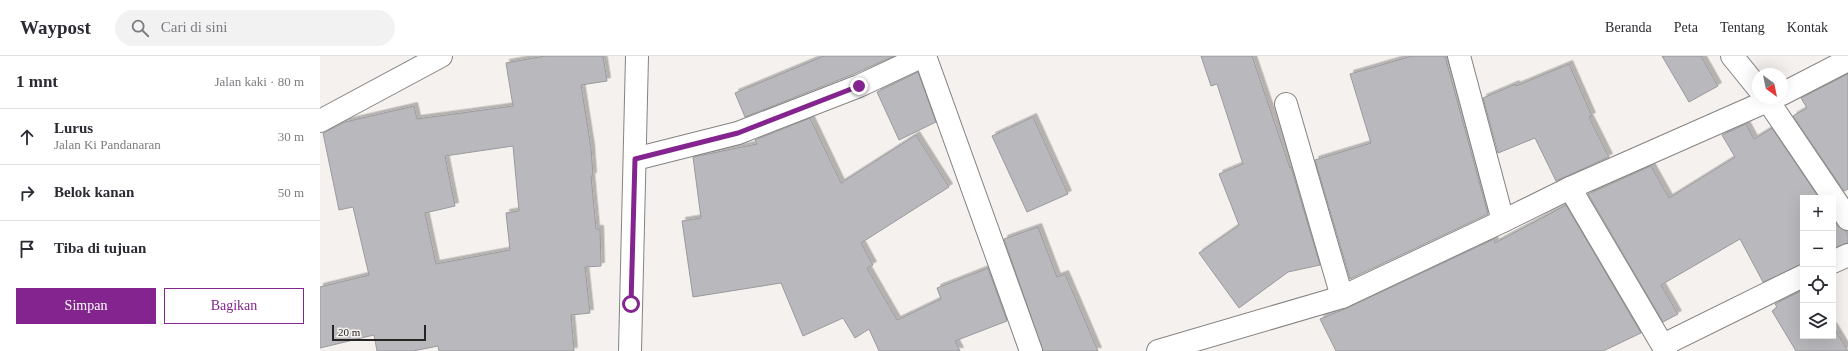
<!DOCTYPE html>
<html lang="id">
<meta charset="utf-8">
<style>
:root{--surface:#fff;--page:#f2f2f3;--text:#2b2b33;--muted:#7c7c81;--line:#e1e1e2;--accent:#84248e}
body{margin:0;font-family:Georgia,serif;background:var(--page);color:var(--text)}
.controls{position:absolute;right:12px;bottom:12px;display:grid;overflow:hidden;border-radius:0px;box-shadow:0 4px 16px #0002}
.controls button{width:36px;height:36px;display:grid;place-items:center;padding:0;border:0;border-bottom:1px solid var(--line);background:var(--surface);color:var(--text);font:20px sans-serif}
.compass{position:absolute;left:1432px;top:12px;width:36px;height:36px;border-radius:50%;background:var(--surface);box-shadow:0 4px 16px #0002;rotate:147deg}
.scale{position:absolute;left:12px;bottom:10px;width:94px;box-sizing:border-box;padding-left:4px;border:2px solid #262524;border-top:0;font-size:11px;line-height:14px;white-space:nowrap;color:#262524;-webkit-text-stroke:3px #f5f1ef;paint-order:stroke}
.stop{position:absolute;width:12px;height:12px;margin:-9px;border:3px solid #84248e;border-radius:50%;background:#fff}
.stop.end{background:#84248e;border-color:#fff;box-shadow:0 1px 4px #0008}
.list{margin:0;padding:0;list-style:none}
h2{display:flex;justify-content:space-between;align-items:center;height:52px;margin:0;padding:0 16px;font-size:17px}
h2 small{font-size:13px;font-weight:400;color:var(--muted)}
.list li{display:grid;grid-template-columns:26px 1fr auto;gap:12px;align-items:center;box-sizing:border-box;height:56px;padding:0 16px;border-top:1px solid var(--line)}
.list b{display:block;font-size:15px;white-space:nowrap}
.list p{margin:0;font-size:13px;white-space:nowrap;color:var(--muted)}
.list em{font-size:13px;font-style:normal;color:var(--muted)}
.actions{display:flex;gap:8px;padding:12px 16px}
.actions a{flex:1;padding:9px 0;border:1px solid var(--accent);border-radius:0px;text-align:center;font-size:14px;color:var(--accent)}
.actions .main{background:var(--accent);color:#fff}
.icon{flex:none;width:22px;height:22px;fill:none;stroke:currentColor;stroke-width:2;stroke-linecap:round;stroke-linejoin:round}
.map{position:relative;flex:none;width:1528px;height:295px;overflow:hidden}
header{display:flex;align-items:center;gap:24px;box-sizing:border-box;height:56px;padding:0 20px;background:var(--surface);border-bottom:1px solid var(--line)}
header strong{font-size:19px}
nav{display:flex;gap:22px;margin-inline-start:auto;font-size:14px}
.search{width:280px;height:36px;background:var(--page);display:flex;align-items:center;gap:10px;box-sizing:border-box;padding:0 14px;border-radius:22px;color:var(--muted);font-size:15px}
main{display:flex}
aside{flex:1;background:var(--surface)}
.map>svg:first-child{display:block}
</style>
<header>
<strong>Waypost</strong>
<div class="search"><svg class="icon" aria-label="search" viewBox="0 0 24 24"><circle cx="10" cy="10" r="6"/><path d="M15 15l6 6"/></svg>Cari di sini</div>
<nav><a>Beranda</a><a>Peta</a><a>Tentang</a><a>Kontak</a></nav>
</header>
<main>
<aside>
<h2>1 mnt<small>Jalan kaki · 80 m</small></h2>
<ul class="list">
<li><svg class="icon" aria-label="ahead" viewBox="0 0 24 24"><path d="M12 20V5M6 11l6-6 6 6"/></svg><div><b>Lurus</b><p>Jalan Ki Pandanaran</p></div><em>30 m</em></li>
<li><svg class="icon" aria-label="right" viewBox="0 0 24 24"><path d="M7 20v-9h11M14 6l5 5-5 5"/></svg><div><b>Belok kanan</b></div><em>50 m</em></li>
<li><svg class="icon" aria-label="arrive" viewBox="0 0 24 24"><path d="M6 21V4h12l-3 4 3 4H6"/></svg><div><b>Tiba di tujuan</b></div></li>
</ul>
<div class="actions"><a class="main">Simpan</a><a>Bagikan</a></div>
</aside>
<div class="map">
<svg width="1528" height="295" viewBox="0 0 1528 295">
<defs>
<filter id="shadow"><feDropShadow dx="3.5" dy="-3.5" stdDeviation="0" flood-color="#0004"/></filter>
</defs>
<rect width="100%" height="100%" fill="#f5f1ef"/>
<g fill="#b9b9bd" stroke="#9a9a9d" fill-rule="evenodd" filter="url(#shadow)">
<path d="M 225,0 L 283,0 L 287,25 L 261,29 L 271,92 L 273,120 L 271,120 L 276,173 L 280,173 L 281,210 L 265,211 L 270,257 L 251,259 L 254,295 L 119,295 L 118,290 L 93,295 L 57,295 L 54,279 L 0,292 L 0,231 L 49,219 L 33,151 L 19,154 L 3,77 L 25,66 L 94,50 L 97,63 L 193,50 L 186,7 ZM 193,90 L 199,155 L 186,157 L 190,194 L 116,208 L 105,157 L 135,150 L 125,100 Z"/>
<path d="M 504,0 L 574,0 L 534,18 L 425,61 L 415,37 Z"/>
<path d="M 881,0 L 932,0 L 970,112 L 971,111 L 1000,209 L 968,216 L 919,252 L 879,197 L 919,169 L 899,118 L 923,108 L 897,28 L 891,30 Z"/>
<path d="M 1092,0 L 1125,0 L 1168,158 L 1030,223 L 995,104 L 1051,87 L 1030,18 Z"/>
<path d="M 1342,0 L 1381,0 L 1398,30 L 1369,46 Z"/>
<path d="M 1249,8 L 1272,60 L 1269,61 L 1289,101 L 1236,125 L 1215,82 L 1178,97 L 1163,42 L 1196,28 L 1196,30 Z"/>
<path d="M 598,16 L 616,66 L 579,84 L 557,36 Z"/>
<path d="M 1528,18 L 1528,133 L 1524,135 L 1473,60 L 1487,52 L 1481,42 Z"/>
<path d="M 713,61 L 748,138 L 707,156 L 672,80 Z"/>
<path d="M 490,62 L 521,127 L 596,79 L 629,131 L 541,187 L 553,209 L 547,212 L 577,264 L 621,243 L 617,232 L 668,212 L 687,265 L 635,285 L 640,295 L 559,295 L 549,273 L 535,282 L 523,262 L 483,280 L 461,227 L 373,241 L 362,165 L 381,162 L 373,101 L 437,88 L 435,84 Z"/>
<path d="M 1426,68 L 1434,83 L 1452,72 L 1499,142 L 1483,142 L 1483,208 L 1443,226 L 1420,183 L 1341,229 L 1358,258 L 1343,266 L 1268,138 L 1331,110 L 1349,142 L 1415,101 L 1402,79 Z"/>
<path d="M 1246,149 L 1321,277 L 1283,295 L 1016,295 L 1000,263 L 1027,252 L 1174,183 L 1175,187 Z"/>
<path d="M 1513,163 L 1518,170 L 1526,175 L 1528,179 L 1528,187 L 1513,192 Z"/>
<path d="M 718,171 L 737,221 L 745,218 L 778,295 L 723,295 L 684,183 Z"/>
<path d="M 1483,234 L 1483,280 L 1513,280 L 1513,270 L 1528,295 L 1476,295 L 1452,255 L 1457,251 L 1455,248 Z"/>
</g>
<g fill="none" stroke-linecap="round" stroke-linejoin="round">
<defs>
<g id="minor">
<path d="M 605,0 L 711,295"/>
<path d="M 1139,0 L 1183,165"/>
<path d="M 1412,0 L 1438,32"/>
<path d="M 1462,38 L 1528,4"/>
<path d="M 1446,42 L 1528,163"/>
<path d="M 966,48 L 1022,241"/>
<path d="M 0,65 L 121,0"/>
<path d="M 315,103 L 418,77 L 539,30 L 603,0"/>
<path d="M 1250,132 L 1346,295"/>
<path d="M 1513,206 L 1528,199"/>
<path d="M 1343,289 L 1483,220"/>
<path d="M 838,295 L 1022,241 L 1183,165 L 1250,132 L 1454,42"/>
</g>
<path id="major" d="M 310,295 L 317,0"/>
</defs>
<use href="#minor" stroke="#868280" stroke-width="24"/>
<use href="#major" stroke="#868280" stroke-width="24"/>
<use href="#minor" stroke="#fff" stroke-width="22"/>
<use href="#major" stroke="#fff" stroke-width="22"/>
</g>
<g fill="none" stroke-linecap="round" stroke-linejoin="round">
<path stroke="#84248e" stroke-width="5" d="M 311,248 L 315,103 L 418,77 L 539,30"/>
</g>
</svg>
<div class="controls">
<button>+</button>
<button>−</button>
<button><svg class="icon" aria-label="locate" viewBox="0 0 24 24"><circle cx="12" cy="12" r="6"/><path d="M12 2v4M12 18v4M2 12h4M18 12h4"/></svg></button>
<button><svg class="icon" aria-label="layers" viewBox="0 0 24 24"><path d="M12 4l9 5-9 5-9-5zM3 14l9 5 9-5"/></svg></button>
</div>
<svg class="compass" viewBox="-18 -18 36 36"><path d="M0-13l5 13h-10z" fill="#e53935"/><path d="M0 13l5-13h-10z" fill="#7c7c81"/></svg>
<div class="scale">20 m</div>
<div class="stop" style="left:311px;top:248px"></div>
<div class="stop end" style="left:539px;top:30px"></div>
</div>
</main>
